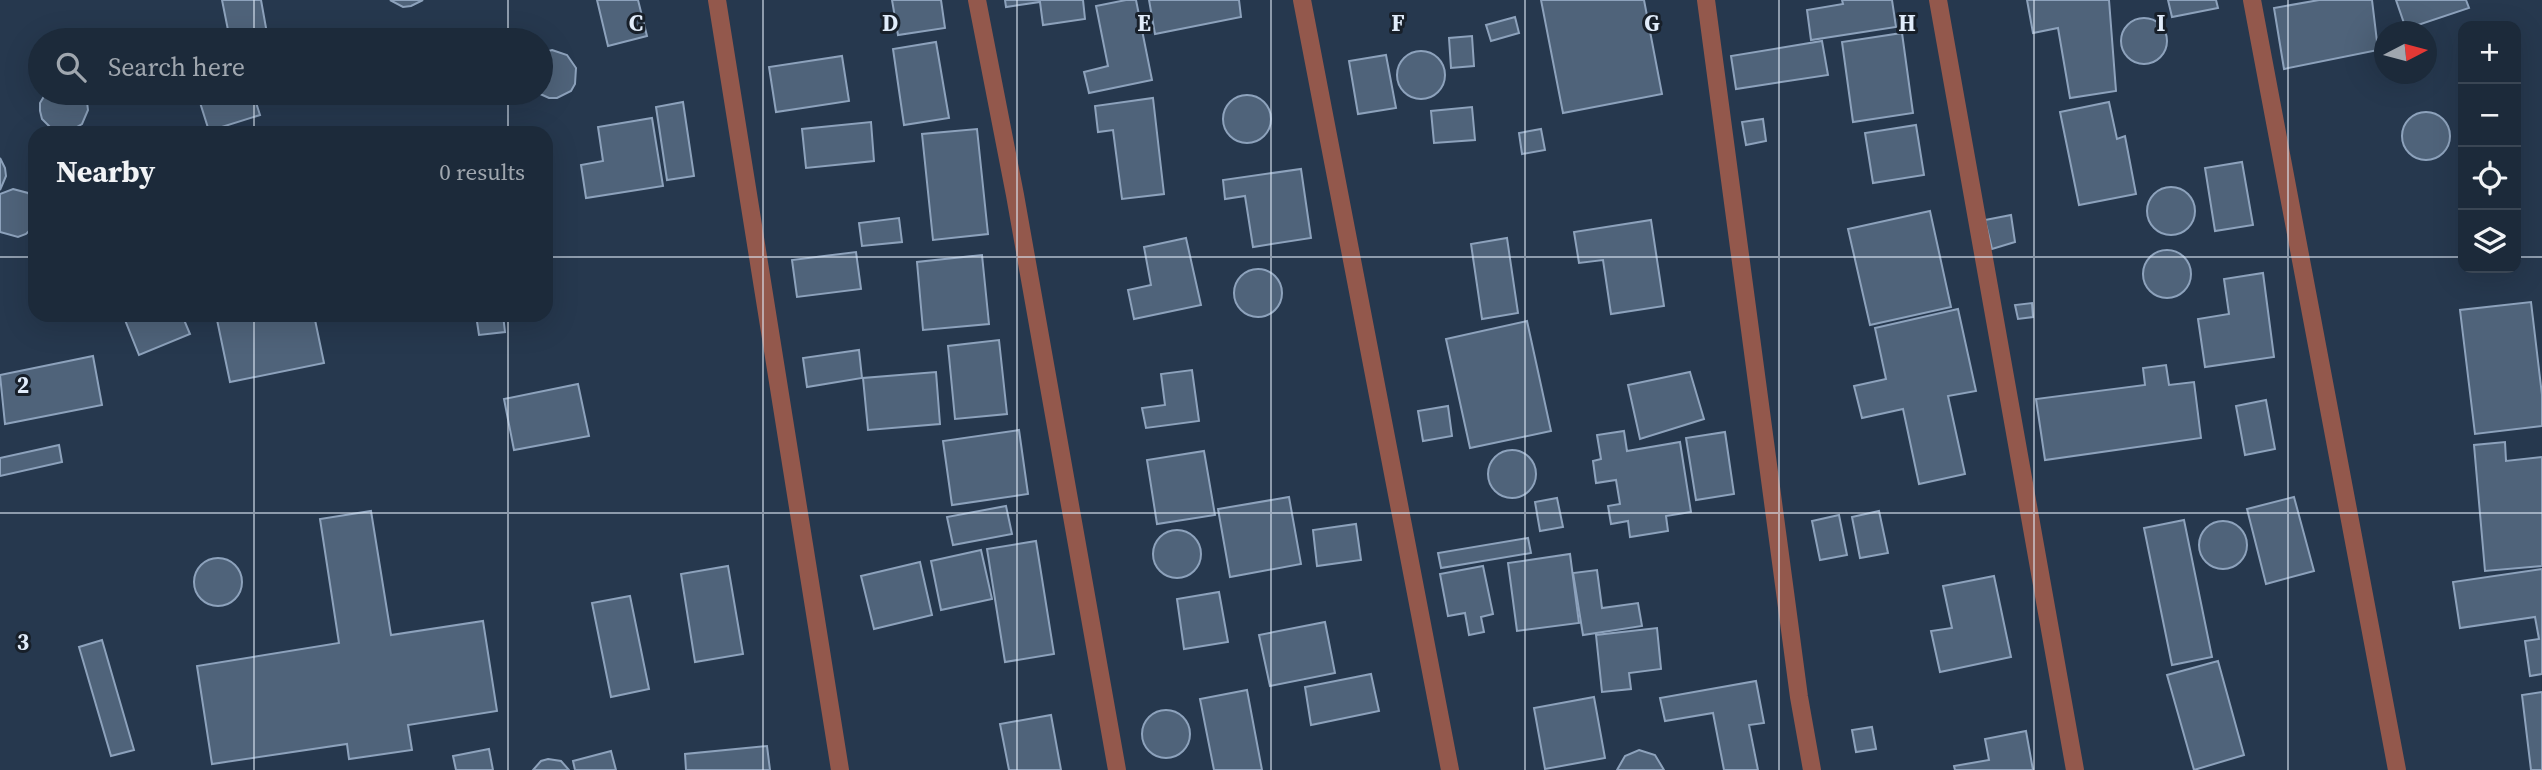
<!DOCTYPE html>
<meta charset="utf-8">
<style>
:root{--surface:#1c2a3a;--page:#293645;--text:#f1f3f6;--muted:#a0a7af;--line:#3a4654}
body{margin:0;font-family:"Source Serif 4",serif;background:var(--page);color:var(--text)}
.controls{position:absolute;right:21px;top:21px;display:grid;overflow:hidden;border-radius:14px;box-shadow:0 7px 28px #0002}
.controls button{width:63px;height:63px;display:grid;place-items:center;padding:0;border:0;border-bottom:2px solid var(--line);background:var(--surface);color:var(--text);font:35px sans-serif}
.compass{position:absolute;left:2374px;top:21px;width:63px;height:63px;border-radius:50%;background:var(--surface);box-shadow:0 7px 28px #0002;rotate:84deg}
.list{margin:0;padding:0;list-style:none}
h2{display:flex;justify-content:space-between;align-items:center;height:91px;margin:0;padding:0 28px;font-size:30px}
h2 small{font-size:23px;font-weight:400;color:var(--muted)}
.icon{flex:none;width:38px;height:38px;fill:none;stroke:currentColor;stroke-width:2;stroke-linecap:round;stroke-linejoin:round}
.map{position:relative;flex:none;width:2542px;height:770px;overflow:hidden}
.search{position:absolute;background:var(--surface);box-shadow:0 7px 28px #0002;left:28px;top:28px;width:525px;height:77px;display:flex;align-items:center;gap:18px;box-sizing:border-box;padding:0 24px;border-radius:38px;color:var(--muted);font-size:26px}
.panel{position:absolute;background:var(--surface);box-shadow:0 7px 28px #0002;left:28px;top:126px;width:525px;height:196px;border-radius:21px}
.map>svg:first-child{display:block}
</style>
<div class="map">
<svg width="2542" height="770" viewBox="0 0 2542 770">
<rect width="100%" height="100%" fill="#26384e"/>
<g fill="#4f637a" stroke="#8da2bc" stroke-width="2">
<path d="M 222,0 L 261,0 L 268,39 L 230,40 Z"/>
<path d="M 390,0 L 423,0 L 411,6 L 403,7 Z"/>
<path d="M 597,0 L 638,0 L 647,36 L 608,46 Z"/>
<path d="M 892,0 L 941,0 L 945,28 L 898,35 Z"/>
<path d="M 1005,0 L 1083,0 L 1085,19 L 1043,25 L 1040,2 L 1006,7 Z"/>
<path d="M 1126,0 L 1136,0 L 1152,80 L 1089,93 L 1084,72 L 1108,66 L 1096,6 Z"/>
<path d="M 1149,0 L 1239,0 L 1241,17 L 1155,34 Z"/>
<path d="M 1541,0 L 1644,0 L 1662,94 L 1563,113 Z"/>
<path d="M 1842,0 L 1892,0 L 1896,27 L 1811,40 L 1807,10 L 1843,4 Z"/>
<path d="M 2027,0 L 2109,0 L 2116,91 L 2070,98 L 2058,28 L 2033,33 Z"/>
<path d="M 2168,0 L 2216,0 L 2218,8 L 2172,17 Z"/>
<path d="M 2319,0 L 2372,0 L 2378,50 L 2284,69 L 2274,8 Z"/>
<path d="M 2396,0 L 2466,0 L 2469,8 L 2406,29 Z"/>
<path d="M 1515,17 L 1519,33 L 1491,41 L 1486,25 Z"/>
<circle cx="2144" cy="41" r="23"/>
<path d="M 1902,33 L 1913,113 L 1853,122 L 1842,42 Z"/>
<path d="M 1472,36 L 1474,66 L 1451,68 L 1449,38 Z"/>
<path d="M 1822,41 L 1828,75 L 1736,89 L 1731,56 Z"/>
<path d="M 936,42 L 949,118 L 904,125 L 893,49 Z"/>
<path d="M 552,50 L 567,55 L 576,68 L 575,84 L 571,91 L 557,98 L 549,98 L 538,93 L 541,93 L 541,53 Z"/>
<circle cx="1421" cy="75" r="24"/>
<path d="M 1386,55 L 1396,108 L 1358,114 L 1349,61 Z"/>
<path d="M 842,56 L 849,101 L 776,112 L 769,67 Z"/>
<path d="M 46,93 L 82,93 L 87,102 L 88,110 L 82,124 L 68,132 L 53,130 L 42,119 L 40,111 L 40,103 Z"/>
<path d="M 197,93 L 253,93 L 260,115 L 209,131 Z"/>
<circle cx="1247" cy="119" r="24"/>
<path d="M 1153,98 L 1164,194 L 1122,199 L 1113,130 L 1098,132 L 1095,106 Z"/>
<path d="M 683,102 L 694,176 L 667,180 L 656,107 Z"/>
<path d="M 2109,102 L 2117,139 L 2125,136 L 2136,194 L 2079,205 L 2060,112 Z"/>
<path d="M 1472,107 L 1475,140 L 1434,143 L 1431,111 Z"/>
<circle cx="2426" cy="136" r="24"/>
<path d="M 652,118 L 663,186 L 586,198 L 581,165 L 603,161 L 598,127 Z"/>
<path d="M 1763,119 L 1766,141 L 1746,145 L 1742,122 Z"/>
<path d="M 871,122 L 874,161 L 806,168 L 802,129 Z"/>
<path d="M 1916,125 L 1924,175 L 1873,183 L 1865,133 Z"/>
<path d="M 977,129 L 988,234 L 933,240 L 922,134 Z"/>
<path d="M 1541,129 L 1545,150 L 1522,154 L 1519,133 Z"/>
<path d="M 0,158 L 5,168 L 6,176 L 0,190 Z"/>
<path d="M 2242,162 L 2253,225 L 2215,231 L 2205,168 Z"/>
<path d="M 1301,169 L 1311,238 L 1253,247 L 1245,196 L 1225,199 L 1223,180 Z"/>
<circle cx="2171" cy="211" r="24"/>
<path d="M 13,189 L 28,193 L 35,201 L 35,225 L 26,234 L 18,237 L 0,232 L 0,194 Z"/>
<path d="M 2516,204 L 2520,259 L 2516,259 Z"/>
<path d="M 1930,211 L 1951,307 L 1870,325 L 1848,229 Z"/>
<path d="M 2011,215 L 2015,242 L 1992,249 L 1985,220 Z"/>
<path d="M 899,218 L 902,242 L 862,246 L 859,223 Z"/>
<path d="M 1651,220 L 1664,306 L 1611,314 L 1603,260 L 1579,263 L 1574,232 Z"/>
<path d="M 1186,238 L 1201,305 L 1134,319 L 1128,290 L 1151,285 L 1144,247 Z"/>
<path d="M 1507,238 L 1518,313 L 1482,319 L 1471,244 Z"/>
<circle cx="2167" cy="274" r="24"/>
<path d="M 856,252 L 861,289 L 797,297 L 792,260 Z"/>
<path d="M 982,255 L 989,324 L 923,330 L 917,262 Z"/>
<circle cx="1258" cy="293" r="24"/>
<path d="M 2263,273 L 2274,357 L 2205,367 L 2198,319 L 2229,314 L 2224,279 Z"/>
<path d="M 2531,302 L 2542,395 L 2542,426 L 2475,434 L 2460,310 Z"/>
<path d="M 2032,303 L 2033,317 L 2018,319 L 2015,305 Z"/>
<path d="M 1958,309 L 1976,391 L 1948,396 L 1965,474 L 1919,484 L 1903,409 L 1862,418 L 1854,386 L 1886,379 L 1875,328 Z"/>
<path d="M 123,315 L 182,315 L 190,334 L 139,355 Z"/>
<path d="M 216,315 L 314,315 L 324,363 L 230,382 Z"/>
<path d="M 476,315 L 503,315 L 505,332 L 479,335 Z"/>
<path d="M 1527,321 L 1551,431 L 1470,448 L 1446,339 Z"/>
<path d="M 999,340 L 1007,414 L 955,419 L 948,346 Z"/>
<path d="M 859,350 L 862,378 L 807,387 L 803,358 Z"/>
<path d="M 93,356 L 102,405 L 5,424 L 0,375 Z"/>
<path d="M 2166,365 L 2169,385 L 2194,382 L 2201,438 L 2045,460 L 2036,399 L 2145,385 L 2143,368 Z"/>
<path d="M 1192,370 L 1199,421 L 1146,428 L 1142,408 L 1165,405 L 1161,374 Z"/>
<path d="M 936,372 L 940,424 L 868,430 L 863,378 Z"/>
<path d="M 1690,372 L 1704,419 L 1640,439 L 1628,385 Z"/>
<path d="M 578,384 L 589,436 L 514,450 L 504,399 Z"/>
<path d="M 2266,400 L 2275,449 L 2245,455 L 2236,406 Z"/>
<path d="M 1448,406 L 1452,436 L 1423,441 L 1418,411 Z"/>
<path d="M 1019,430 L 1028,494 L 952,505 L 943,441 Z"/>
<path d="M 1624,431 L 1627,451 L 1680,442 L 1691,512 L 1666,516 L 1668,531 L 1630,537 L 1628,521 L 1611,524 L 1608,506 L 1620,504 L 1616,480 L 1596,483 L 1593,461 L 1601,459 L 1597,435 Z"/>
<path d="M 1725,432 L 1734,494 L 1696,500 L 1686,438 Z"/>
<path d="M 2505,442 L 2506,461 L 2542,457 L 2542,566 L 2485,571 L 2474,445 Z"/>
<path d="M 59,445 L 62,462 L 0,476 L 0,458 Z"/>
<circle cx="1512" cy="474" r="24"/>
<path d="M 1204,451 L 1215,515 L 1157,524 L 1147,460 Z"/>
<path d="M 1289,497 L 1301,564 L 1230,577 L 1218,509 Z"/>
<path d="M 2294,497 L 2314,571 L 2266,584 L 2247,509 Z"/>
<path d="M 1557,498 L 1563,527 L 1540,531 L 1535,502 Z"/>
<path d="M 1006,506 L 1012,534 L 953,545 L 947,517 Z"/>
<path d="M 371,511 L 391,635 L 483,621 L 497,711 L 408,725 L 412,750 L 349,759 L 347,744 L 212,764 L 197,666 L 339,643 L 320,519 Z"/>
<path d="M 1879,511 L 1888,553 L 1860,558 L 1852,517 Z"/>
<path d="M 1839,515 L 1847,555 L 1820,560 L 1812,521 Z"/>
<path d="M 2184,520 L 2212,657 L 2172,665 L 2144,528 Z"/>
<circle cx="2223" cy="545" r="24"/>
<path d="M 1356,524 L 1361,560 L 1317,566 L 1313,530 Z"/>
<circle cx="1177" cy="554" r="24"/>
<path d="M 1528,538 L 1531,553 L 1441,568 L 1438,553 Z"/>
<path d="M 1036,541 L 1054,654 L 1005,662 L 987,549 Z"/>
<path d="M 981,550 L 992,599 L 941,610 L 931,561 Z"/>
<path d="M 1570,554 L 1579,623 L 1517,631 L 1508,563 Z"/>
<circle cx="218" cy="582" r="24"/>
<path d="M 920,562 L 932,615 L 874,629 L 861,576 Z"/>
<path d="M 728,566 L 743,654 L 695,662 L 681,574 Z"/>
<path d="M 1483,566 L 1493,614 L 1481,617 L 1484,632 L 1469,635 L 1465,613 L 1448,616 L 1440,574 Z"/>
<path d="M 2542,569 L 2542,674 L 2530,676 L 2525,641 L 2539,639 L 2535,617 L 2460,628 L 2453,582 Z"/>
<path d="M 1597,570 L 1602,608 L 1638,603 L 1642,626 L 1583,635 L 1573,573 Z"/>
<path d="M 1994,576 L 2011,657 L 1940,672 L 1931,631 L 1952,628 L 1943,586 Z"/>
<path d="M 1219,592 L 1228,642 L 1184,649 L 1177,599 Z"/>
<path d="M 630,596 L 649,689 L 611,697 L 592,603 Z"/>
<path d="M 1325,622 L 1335,673 L 1270,686 L 1259,635 Z"/>
<path d="M 1657,628 L 1661,669 L 1629,673 L 1631,689 L 1602,692 L 1596,635 Z"/>
<path d="M 102,640 L 134,750 L 111,756 L 79,647 Z"/>
<path d="M 2218,661 L 2244,755 L 2194,770 L 2167,675 Z"/>
<path d="M 1371,674 L 1379,711 L 1311,725 L 1305,687 Z"/>
<path d="M 1756,681 L 1764,723 L 1749,725 L 1758,770 L 1724,770 L 1713,713 L 1665,721 L 1660,698 Z"/>
<path d="M 1247,690 L 1262,770 L 1214,770 L 1200,699 Z"/>
<path d="M 2542,692 L 2542,770 L 2531,770 L 2522,695 Z"/>
<path d="M 1594,697 L 1605,758 L 1545,769 L 1534,708 Z"/>
<circle cx="1166" cy="734" r="24"/>
<path d="M 1051,715 L 1061,770 L 1009,770 L 1000,724 Z"/>
<path d="M 1872,727 L 1876,749 L 1856,752 L 1852,730 Z"/>
<path d="M 2026,731 L 2033,770 L 1955,770 L 1954,766 L 1989,760 L 1985,739 Z"/>
<path d="M 767,746 L 770,770 L 686,770 L 685,754 Z"/>
<path d="M 489,749 L 493,770 L 456,770 L 453,756 Z"/>
<path d="M 1639,750 L 1655,755 L 1664,770 L 1617,770 L 1625,756 Z"/>
<path d="M 611,751 L 616,770 L 575,770 L 573,761 Z"/>
<path d="M 548,759 L 561,761 L 569,770 L 533,770 L 541,761 Z"/>
</g>
<g fill="none" stroke-linecap="round" stroke-linejoin="round">
<g stroke="#93584c" stroke-width="18">
<path d="M 717,0 L 840,770"/>
<path d="M 977,0 L 1015,195 L 1117,770"/>
<path d="M 1302,0 L 1450,770"/>
<path d="M 1706,0 L 1799,697 L 1812,770"/>
<path d="M 1938,0 L 2075,770"/>
<path d="M 2252,0 L 2397,770"/>
</g>
</g>
<path fill="none" stroke="#e1ecfa" stroke-width="2" stroke-opacity="0.55" d="M 254,0 L 254,40M 508,0 L 508,40M 763,0 L 763,770M 1017,0 L 1017,770M 1271,0 L 1271,770M 1525,0 L 1525,770M 1779,0 L 1779,770M 2034,0 L 2034,770M 2288,0 L 2288,770M 254,93 L 254,133M 508,93 L 508,133M 0,257 L 35,257M 546,257 L 2463,257M 2516,257 L 2542,257M 254,315 L 254,770M 508,315 L 508,770M 0,513 L 2542,513"/>
<g font-size="23" text-anchor="middle" font-weight="bold" fill="#e1ecfa" stroke="#171f29" stroke-width="6" stroke-linejoin="round" paint-order="stroke">
<text x="636" y="31">C</text>
<text x="890" y="31">D</text>
<text x="1144" y="31">E</text>
<text x="1398" y="31">F</text>
<text x="1652" y="31">G</text>
<text x="1907" y="31">H</text>
<text x="2161" y="31">I</text>
<text x="23" y="393">2</text>
<text x="23" y="650">3</text>
</g>
</svg>
<div class="controls">
<button>+</button>
<button>−</button>
<button><svg class="icon" aria-label="locate" viewBox="0 0 24 24"><circle cx="12" cy="12" r="6"/><path d="M12 2v4M12 18v4M2 12h4M18 12h4"/></svg></button>
<button><svg class="icon" aria-label="layers" viewBox="0 0 24 24"><path d="M12 4l9 5-9 5-9-5zM3 14l9 5 9-5"/></svg></button>
</div>
<svg class="compass" viewBox="-18 -18 36 36"><path d="M0-13l5 13h-10z" fill="#e53935"/><path d="M0 13l5-13h-10z" fill="#a0a7af"/></svg>
<div class="search"><svg class="icon" aria-label="search" viewBox="0 0 24 24"><circle cx="10" cy="10" r="6"/><path d="M15 15l6 6"/></svg>Search here</div>
<section class="panel">
<h2>Nearby<small>0 results</small></h2>
<ul class="list">
</ul>
</section>
</div>
